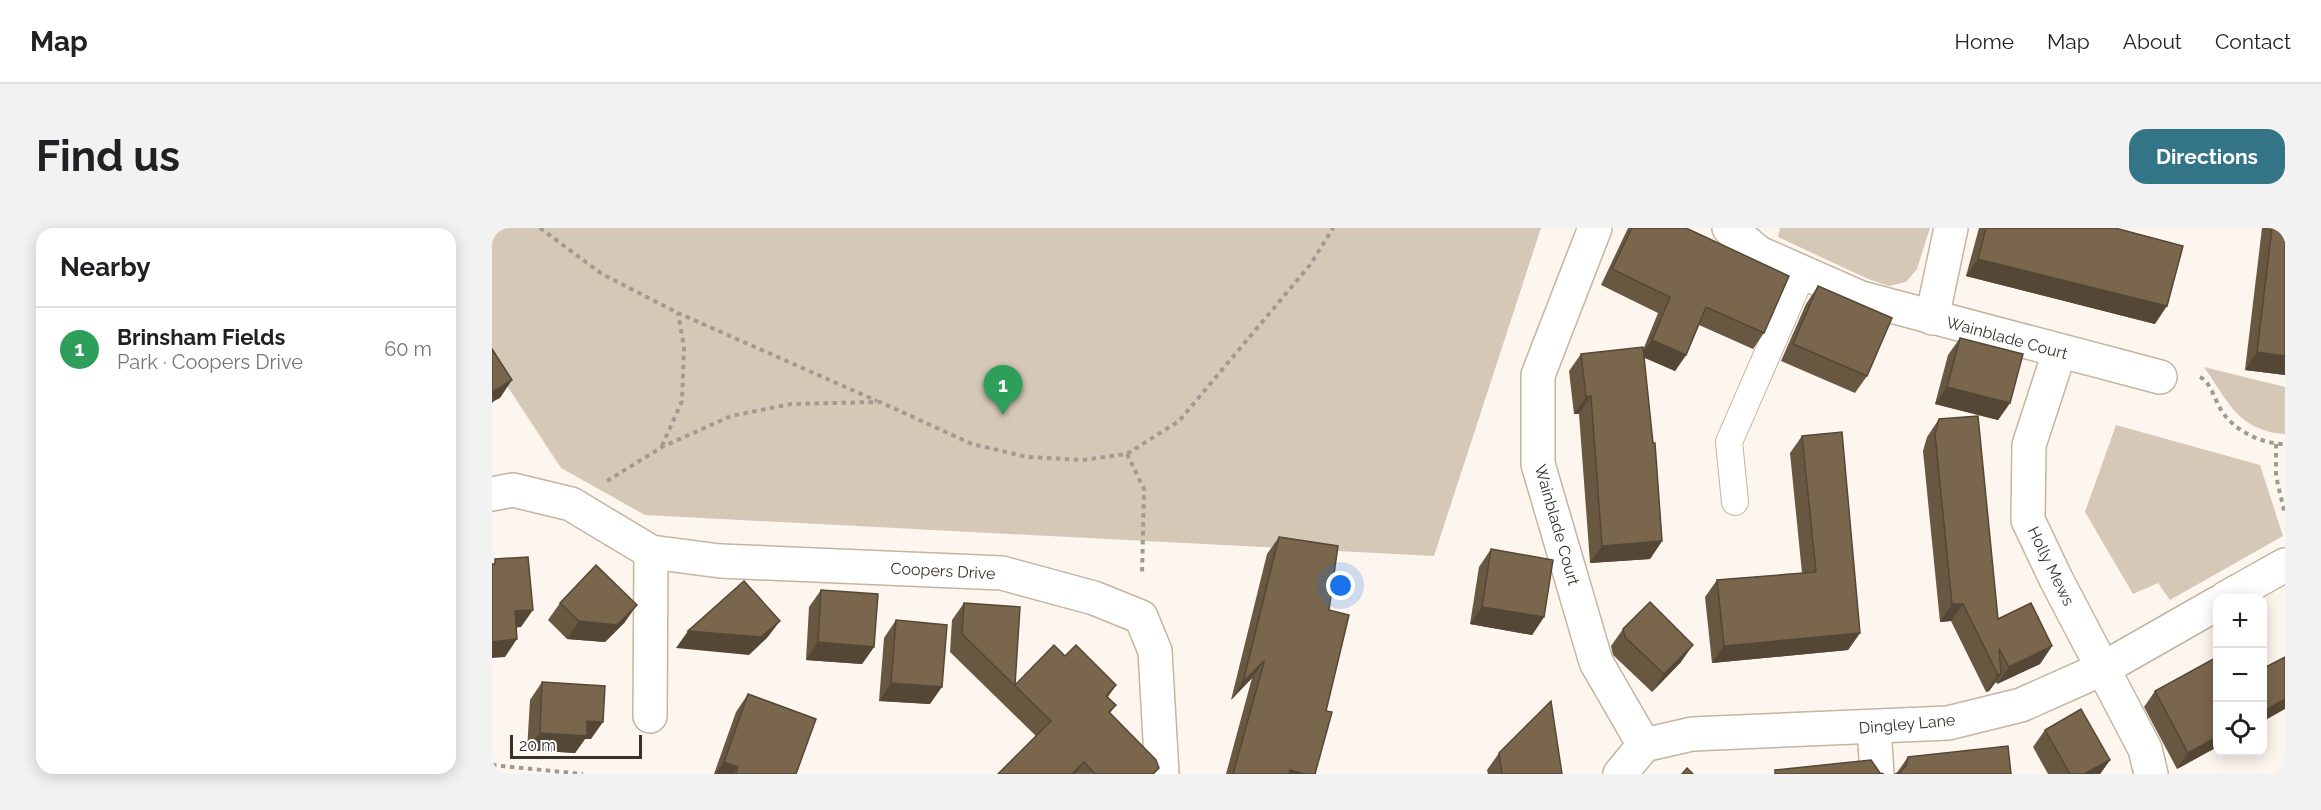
<!DOCTYPE html>
<meta charset="utf-8">
<style>
:root{--surface:#fff;--page:#f2f2f2;--text:#202124;--muted:#757577;--line:#e0e0e0;--accent:#337487}
body{margin:0;font-family:Raleway,sans-serif;background:var(--page);color:var(--text)}
.controls{position:absolute;right:18px;bottom:18px;display:grid;overflow:hidden;border-radius:12px;box-shadow:0 3px 15px #0003}
.controls button{width:54px;height:54px;display:grid;place-items:center;padding:0;border:0;border-bottom:2px solid var(--line);background:var(--surface);color:var(--text);font:30px sans-serif}
.scale{position:absolute;left:18px;bottom:15px;width:132px;box-sizing:border-box;padding-left:6px;border:3px solid #38322a;border-top:0;font-size:16px;line-height:21px;white-space:nowrap;color:#38322a;-webkit-text-stroke:4px #fff;paint-order:stroke}
.you{position:absolute;left:849px;top:358px;width:21px;height:21px;margin:-15px;border:4px solid #fff;border-radius:50%;background:#1a73e8;box-shadow:0 0 0 9px #1a73e833}
.badge{display:grid;place-items:center;width:39px;height:39px;border-radius:50%;background:var(--accent);color:#fff;font-size:20px;font-weight:700}
.pin{position:absolute;translate:-50% -50px;filter:drop-shadow(0 2px 3px #0008)}
.pin::after{content:'';position:absolute;top:32px;width:21px;height:18px;background:inherit;clip-path:polygon(0 0,100% 0,50% 100%)}
.list{margin:0;padding:0;list-style:none}
h2{display:flex;justify-content:space-between;align-items:center;height:78px;margin:0;padding:0 24px;font-size:26px}
h2 small{font-size:20px;font-weight:400;color:var(--muted)}
.list li{display:grid;grid-template-columns:39px 1fr auto;gap:18px;align-items:center;box-sizing:border-box;height:84px;padding:0 24px;border-top:2px solid var(--line)}
.list b{display:block;font-size:22px;white-space:nowrap}
.list p{margin:0;font-size:20px;white-space:nowrap;color:var(--muted)}
.list em{font-size:20px;font-style:normal;color:var(--muted)}
.icon{flex:none;width:33px;height:33px;fill:none;stroke:currentColor;stroke-width:2;stroke-linecap:round;stroke-linejoin:round}
.map{position:relative;flex:none;width:1793px;height:546px;overflow:hidden;border-radius:18px}
header{display:flex;align-items:center;gap:36px;box-sizing:border-box;height:84px;padding:0 30px;background:var(--surface);border-bottom:2px solid var(--line)}
header strong{font-size:28px}
nav{display:flex;gap:33px;margin-inline-start:auto;font-size:21px}
.intro{display:flex;align-items:center;justify-content:space-between;box-sizing:border-box;height:144px;padding:0 36px}
h1{margin:0;font-size:42px}
.button{padding:15px 27px;border-radius:18px;background:var(--accent);color:#fff;font-size:21px;font-weight:700}
main{display:flex;gap:36px;padding:0 36px}
aside{flex:1;background:var(--surface);border-radius:18px;box-shadow:0 3px 15px #0003}
.map>svg:first-child{display:block}
</style>
<header>
<strong>Map</strong>
<nav><a>Home</a><a>Map</a><a>About</a><a>Contact</a></nav>
</header>
<div class="intro"><h1>Find us</h1><a class="button">Directions</a></div>
<main>
<aside>
<h2>Nearby<small></small></h2>
<ul class="list">
<li><span class="badge" style="background:#2e9e5b">1</span><div><b>Brinsham Fields</b><p>Park · Coopers Drive</p></div><em>60 m</em></li>
</ul>
</aside>
<div class="map">
<svg width="1793" height="546" viewBox="0 0 1793 546">
<rect width="100%" height="100%" fill="#fdf6ee"/>
<g fill="#d5c8b7">
<path d="M 0,0 L 1049,0 L 942,328 L 153,287 L 69,240 L 0,135 Z"/>
<path d="M 1288,0 L 1438,0 L 1425,41 L 1414,54 L 1397,58 L 1376,51 L 1286,9 Z"/>
<path d="M 1712,139 L 1793,159 L 1793,206 C 1746,203 1736,173 1712,139 Z"/>
<path d="M 1624,197 L 1768,237 L 1791,308 L 1678,372 L 1666,355 L 1641,366 L 1593,284 Z"/>
</g>
<g fill="none" stroke-linecap="round" stroke-linejoin="round">
<defs>
<path id="lane" d="M 1243,274 L 1237,214 L 1311,44"/>
<g id="street">
<path d="M 1103,0 L 1046,147 L 1046,236 L 1104,434 L 1152,517"/>
<path d="M 1237,0 L 1267,25 L 1369,70 L 1668,149"/>
<path d="M 1440,90 L 1459,0"/>
<path d="M 1567,125 L 1537,217 L 1536,292 L 1564,351 L 1653,521 L 1659,546"/>
<path d="M 0,266 L 21,262 L 79,276 L 159,324 L 228,333 L 510,345 L 602,370 L 649,389 L 663,423 L 670,546"/>
<path d="M 1734,370 L 1793,337"/>
<path d="M 158,488 L 159,324"/>
<path d="M 1382,500 L 1385,546"/>
<path d="M 1128,546 L 1152,517 L 1200,506 L 1456,495 L 1529,477 L 1612,440 L 1726,375"/>
</g>
</defs>
<use href="#lane" stroke="#c4b5a1" stroke-width="28"/>
<use href="#street" stroke="#c4b5a1" stroke-width="36"/>
<g stroke="#a09a92" stroke-width="4" stroke-dasharray="4.5 4.5" stroke-linecap="butt">
<path d="M 48,0 L 110,46 L 186,85 L 385,173"/>
<path d="M 1708,149 C 1719,155 1722,170 1728,180 C 1740,202 1769,216 1793,216"/>
<path d="M 1784,216 L 1784,248 L 1793,287"/>
<path d="M 170,218 L 190,173 L 192,119 L 186,85"/>
<path d="M 635,226 L 652,261 L 650,347"/>
<path d="M 115,253 L 170,219 L 239,188 L 299,176 L 388,174 L 480,216 L 535,229 L 590,232 L 635,226 L 687,193 L 818,37 L 841,0"/>
<path d="M 0,537 L 91,546"/>
</g>
<use href="#lane" stroke="#fff" stroke-width="26"/>
<use href="#street" stroke="#fff" stroke-width="33"/>
</g>
<g fill="#685842">
<path d="M 1136,0 L 1194,0 L 1272,105 L 1261,121 L 1207,97 L 1194,127 L 1183,143 L 1152,129 L 1170,313 L 1158,331 L 1098,335 L 1087,186 L 1082,186 L 1077,143 L 1089,126 L 1151,122 L 1166,85 L 1109,57 Z"/>
<path d="M 1487,0 L 1623,0 L 1663,96 L 1474,48 Z"/>
<path d="M 1770,0 L 1793,0 L 1793,147 L 1753,142 Z"/>
<path d="M 1326,58 L 1375,148 L 1363,165 L 1289,133 L 1314,76 Z"/>
<path d="M 1468,110 L 1518,175 L 1506,192 L 1443,176 L 1456,127 Z"/>
<path d="M 1447,191 L 1506,391 L 1560,418 L 1548,436 L 1505,456 L 1504,454 L 1497,463 L 1494,464 L 1459,393 L 1448,394 L 1431,223 L 1435,209 Z"/>
<path d="M 1310,208 L 1368,405 L 1356,422 L 1220,435 L 1213,369 L 1225,352 L 1310,345 L 1298,225 Z"/>
<path d="M 787,309 L 837,382 L 834,483 L 823,546 L 734,546 L 760,450 L 739,472 L 775,326 Z"/>
<path d="M 999,321 L 1052,389 L 1040,407 L 978,396 L 987,339 Z"/>
<path d="M 329,362 L 382,419 L 370,436 L 314,432 L 317,379 Z"/>
<path d="M 68,375 L 133,394 L 113,414 L 75,411 L 56,392 Z"/>
<path d="M 472,375 L 523,457 L 573,428 L 624,457 L 616,469 L 624,477 L 618,485 L 662,546 L 506,546 L 544,508 L 458,424 L 460,392 Z"/>
<path d="M 404,392 L 438,476 L 387,473 L 392,410 Z"/>
<path d="M 1131,401 L 1189,434 L 1160,464 L 1121,427 L 1119,418 Z"/>
<path d="M 50,454 L 99,511 L 93,511 L 83,525 L 35,522 L 38,472 Z"/>
<path d="M 1663,463 L 1725,519 L 1685,541 L 1652,479 Z"/>
<path d="M 256,466 L 304,546 L 222,546 L 244,484 Z"/>
<path d="M 1553,502 L 1618,532 L 1608,546 L 1556,546 L 1541,519 Z"/>
<path d="M 1007,525 L 1070,546 L 996,546 L 995,542 Z"/>
<path d="M 1416,529 L 1519,546 L 1404,546 Z"/>
</g>
<g fill="#554736">
<path d="M 1486,31 L 1675,78 L 1663,96 L 1474,48 Z"/>
<path d="M 1160,112 L 1194,127 L 1183,143 L 1148,128 Z"/>
<path d="M 1765,124 L 1793,128 L 1793,147 L 1753,142 Z"/>
<path d="M 20,152 L 8,170 L 2,173 L 0,175 L 0,164 Z"/>
<path d="M 1455,159 L 1518,175 L 1506,192 L 1443,176 Z"/>
<path d="M 1099,168 L 1087,186 L 1082,186 L 1094,169 Z"/>
<path d="M 1170,313 L 1158,331 L 1098,335 L 1110,318 Z"/>
<path d="M 1460,376 L 1471,376 L 1459,393 L 1448,394 Z"/>
<path d="M 145,377 L 133,394 L 113,414 L 75,411 L 87,393 Z"/>
<path d="M 990,379 L 1052,389 L 1040,407 L 978,396 Z"/>
<path d="M 41,382 L 29,399 L 11,401 L 23,383 Z"/>
<path d="M 288,393 L 275,410 L 257,427 L 184,420 L 196,403 Z"/>
<path d="M 1368,405 L 1356,422 L 1220,435 L 1232,418 Z"/>
<path d="M 25,411 L 13,429 L 0,430 L 0,414 Z"/>
<path d="M 326,414 L 382,419 L 370,436 L 314,432 Z"/>
<path d="M 1201,417 L 1189,434 L 1160,464 L 1172,446 Z"/>
<path d="M 1560,418 L 1548,436 L 1505,456 L 1517,439 Z"/>
<path d="M 772,433 L 760,450 L 739,472 L 751,454 Z"/>
<path d="M 1509,446 L 1497,463 L 1494,464 L 1506,447 Z"/>
<path d="M 399,455 L 450,459 L 438,476 L 387,473 Z"/>
<path d="M 1793,471 L 1793,481 L 1770,494 L 1770,484 Z"/>
<path d="M 95,493 L 111,494 L 99,511 L 93,511 L 83,525 L 35,522 L 48,505 Z"/>
<path d="M 1725,509 L 1725,519 L 1685,541 L 1696,525 Z"/>
<path d="M 1618,532 L 1608,546 L 1592,546 Z"/>
<path d="M 232,534 L 246,539 L 241,546 L 223,546 Z"/>
<path d="M 592,534 L 583,546 L 580,546 Z"/>
<path d="M 798,542 L 813,546 L 795,546 Z"/>
</g>
<g fill="#79664d" stroke="#554736" stroke-width="1.5">
<path d="M 1140,0 L 1194,0 L 1297,48 L 1272,105 L 1214,79 L 1194,127 L 1160,112 L 1178,69 L 1120,41 Z"/>
<path d="M 1494,0 L 1623,0 L 1691,18 L 1675,78 L 1486,31 Z"/>
<path d="M 1780,0 L 1793,0 L 1793,128 L 1765,124 Z"/>
<path d="M 1326,58 L 1400,90 L 1375,148 L 1301,116 Z"/>
<path d="M 1468,110 L 1531,126 L 1518,175 L 1455,159 Z"/>
<path d="M 1151,119 L 1161,215 L 1163,215 L 1170,313 L 1110,318 L 1099,168 L 1094,169 L 1089,126 Z"/>
<path d="M 0,121 L 20,152 L 0,164 Z"/>
<path d="M 0,165 L 3,171 L 0,173 Z"/>
<path d="M 1486,188 L 1506,391 L 1539,375 L 1560,418 L 1517,439 L 1507,421 L 1509,446 L 1506,447 L 1471,376 L 1460,376 L 1443,206 L 1447,191 Z"/>
<path d="M 1350,204 L 1368,405 L 1232,418 L 1225,352 L 1324,344 L 1310,208 Z"/>
<path d="M 787,309 L 846,318 L 837,382 L 857,387 L 834,483 L 840,484 L 823,546 L 813,546 L 798,542 L 797,546 L 741,546 L 771,438 L 772,433 L 751,454 Z"/>
<path d="M 999,321 L 1061,332 L 1052,389 L 990,379 Z"/>
<path d="M 36,329 L 41,382 L 23,383 L 25,411 L 0,414 L 0,336 L 3,336 L 3,331 Z"/>
<path d="M 104,337 L 145,377 L 125,397 L 87,393 L 68,375 Z"/>
<path d="M 252,353 L 288,393 L 269,409 L 196,403 Z"/>
<path d="M 329,362 L 386,366 L 382,419 L 326,414 Z"/>
<path d="M 1158,374 L 1201,417 L 1172,446 L 1133,409 L 1131,401 Z"/>
<path d="M 472,375 L 528,379 L 523,457 L 562,417 L 573,428 L 584,417 L 624,457 L 614,468 L 624,477 L 617,484 L 664,532 L 667,540 L 661,546 L 603,546 L 592,534 L 580,546 L 506,546 L 559,493 L 470,406 Z"/>
<path d="M 404,392 L 455,397 L 450,459 L 399,455 Z"/>
<path d="M 1725,429 L 1725,509 L 1696,525 L 1663,463 Z"/>
<path d="M 1793,429 L 1793,471 L 1770,484 L 1770,441 Z"/>
<path d="M 50,454 L 113,458 L 111,494 L 95,493 L 95,508 L 48,505 Z"/>
<path d="M 256,466 L 324,491 L 304,546 L 244,546 L 246,539 L 232,534 Z"/>
<path d="M 1059,473 L 1070,546 L 1010,546 L 1007,525 Z"/>
<path d="M 1589,481 L 1618,532 L 1592,546 L 1578,546 L 1553,502 Z"/>
<path d="M 1516,518 L 1519,546 L 1403,546 L 1408,544 L 1414,538 L 1416,529 Z"/>
<path d="M 1379,532 L 1388,545 L 1392,546 L 1283,546 L 1283,542 Z"/>
<path d="M 1195,540 L 1201,546 L 1190,546 Z"/>
</g>
<g text-anchor="middle" dominant-baseline="central" stroke-width="6" stroke-linejoin="round" paint-order="stroke">
<g font-size="16" fill="#38322a" stroke="#fff">
<text transform="translate(1515 110) rotate(15)">Wainblade Court</text>
<text transform="translate(1065 297) rotate(74)">Wainblade Court</text>
<text transform="translate(1559 338) rotate(64)">Holly Mews</text>
<text transform="translate(451 343) rotate(3)">Coopers Drive</text>
<text transform="translate(1415 496) rotate(-5)">Dingley Lane</text>
</g>
</g>
</svg>
<div class="controls">
<button>+</button>
<button>−</button>
<button><svg class="icon" aria-label="locate" viewBox="0 0 24 24"><circle cx="12" cy="12" r="6"/><path d="M12 2v4M12 18v4M2 12h4M18 12h4"/></svg></button>
</div>
<div class="scale">20 m</div>
<div class="you"></div>
<div class="pin badge" style="left:511px;top:187px;background:#2e9e5b">1</div>
</div>
</main>
